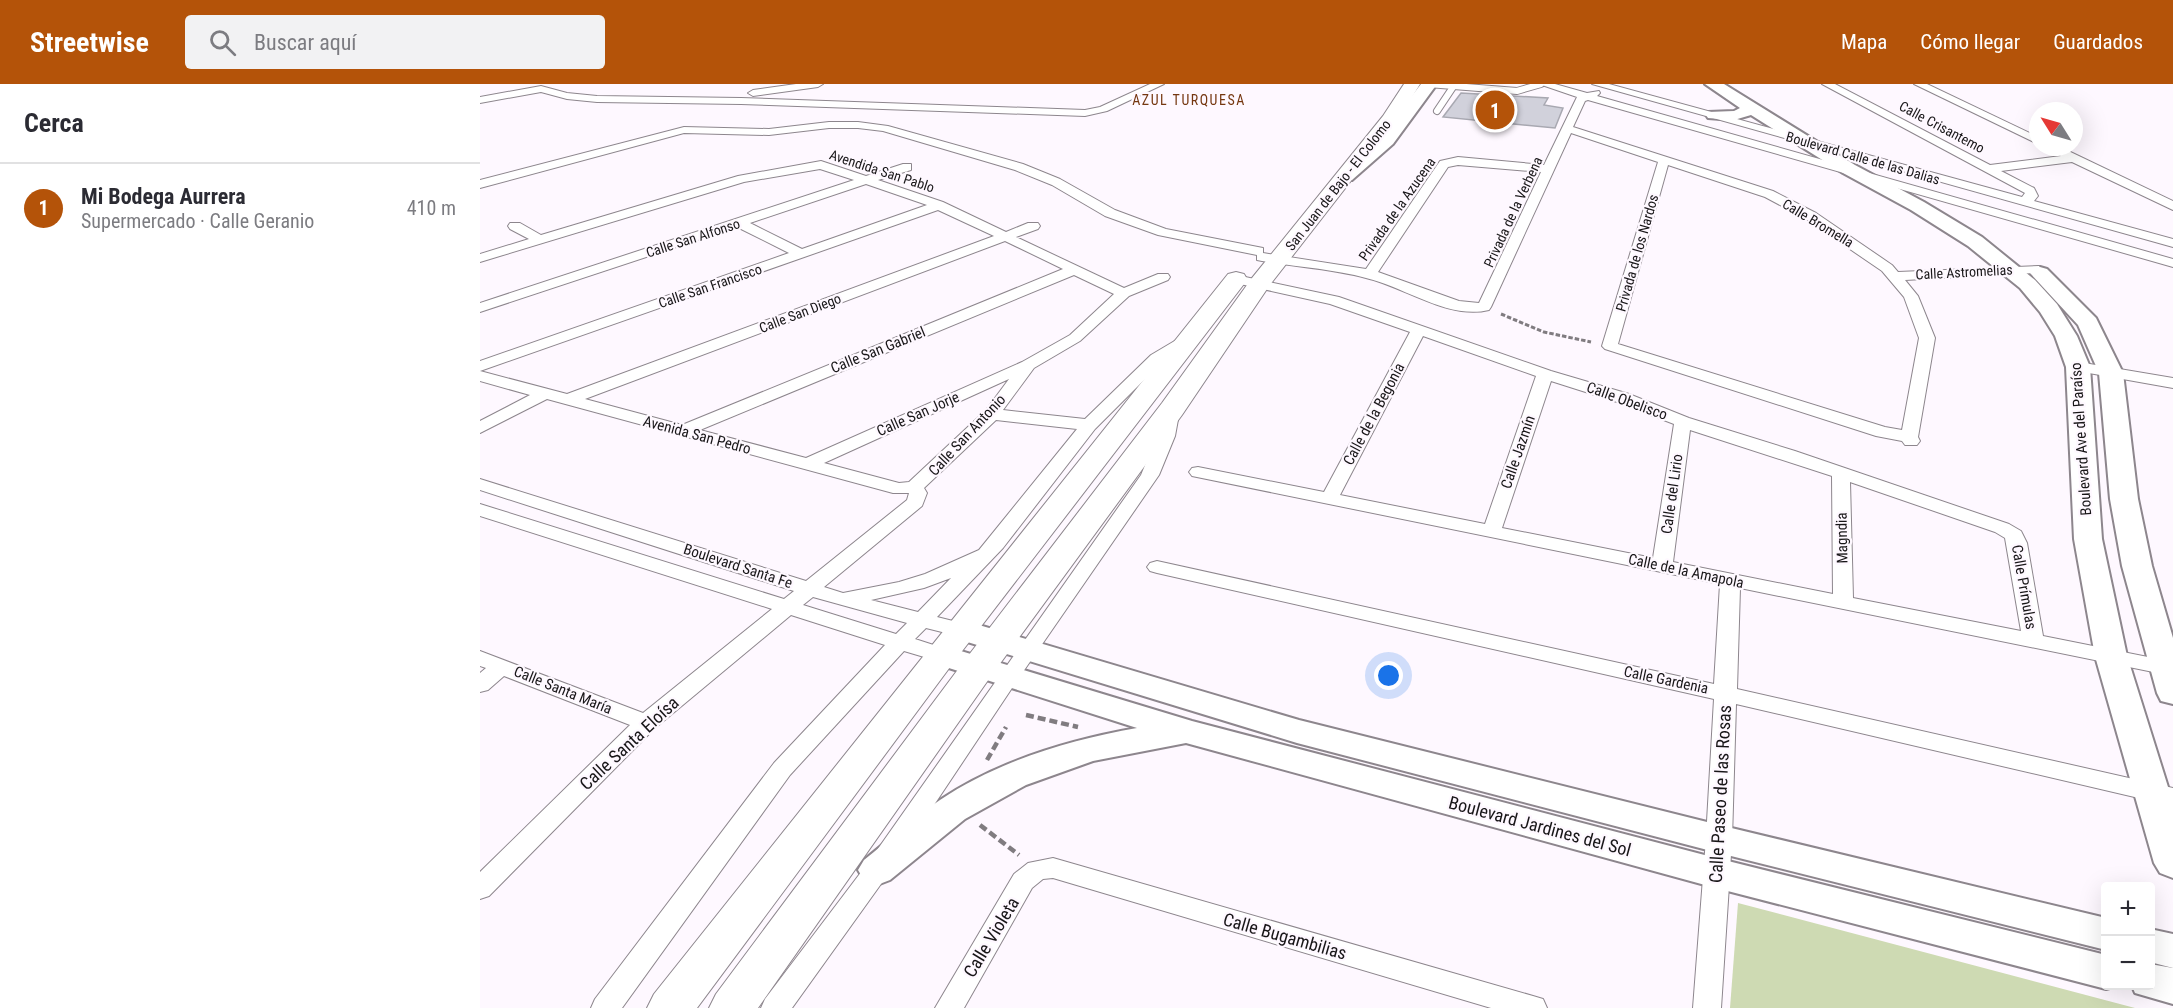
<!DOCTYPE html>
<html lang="es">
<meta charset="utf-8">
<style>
:root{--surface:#fff;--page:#f2f2f3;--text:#2b2b33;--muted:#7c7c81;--line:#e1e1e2;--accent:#b45309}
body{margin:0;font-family:"Roboto Condensed",sans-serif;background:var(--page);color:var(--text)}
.controls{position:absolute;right:18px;bottom:18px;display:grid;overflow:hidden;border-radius:6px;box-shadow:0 6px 24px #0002}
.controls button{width:54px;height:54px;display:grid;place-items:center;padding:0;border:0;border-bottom:2px solid var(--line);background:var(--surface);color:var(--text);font:30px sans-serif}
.compass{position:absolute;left:1549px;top:18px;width:54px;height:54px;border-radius:50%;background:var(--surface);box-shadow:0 6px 24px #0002;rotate:307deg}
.you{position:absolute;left:909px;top:592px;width:21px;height:21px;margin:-15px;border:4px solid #fff;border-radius:50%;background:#1a73e8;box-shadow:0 0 0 9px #1a73e833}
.badge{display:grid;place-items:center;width:39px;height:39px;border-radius:50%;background:var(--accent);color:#fff;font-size:20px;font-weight:700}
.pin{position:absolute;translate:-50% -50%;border:3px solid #fff;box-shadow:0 2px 6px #0006}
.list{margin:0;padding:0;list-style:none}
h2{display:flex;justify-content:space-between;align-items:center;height:78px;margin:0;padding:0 24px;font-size:26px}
h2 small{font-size:20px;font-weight:400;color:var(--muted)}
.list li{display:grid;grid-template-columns:39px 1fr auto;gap:18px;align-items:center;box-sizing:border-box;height:90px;padding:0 24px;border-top:2px solid var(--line)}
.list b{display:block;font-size:22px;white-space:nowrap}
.list p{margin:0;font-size:20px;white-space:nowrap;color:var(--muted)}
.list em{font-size:20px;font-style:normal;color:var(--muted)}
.icon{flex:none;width:33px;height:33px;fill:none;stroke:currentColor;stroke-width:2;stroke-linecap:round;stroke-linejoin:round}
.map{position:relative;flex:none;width:1693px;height:924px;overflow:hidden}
header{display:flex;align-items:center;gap:36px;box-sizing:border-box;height:84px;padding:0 30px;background:var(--accent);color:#fff}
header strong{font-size:28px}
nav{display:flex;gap:33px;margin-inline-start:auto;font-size:21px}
.search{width:420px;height:54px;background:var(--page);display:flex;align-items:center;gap:15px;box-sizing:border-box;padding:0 21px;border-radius:6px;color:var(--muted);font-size:22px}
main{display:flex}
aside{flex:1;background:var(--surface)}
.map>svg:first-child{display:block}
</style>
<header>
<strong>Streetwise</strong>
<div class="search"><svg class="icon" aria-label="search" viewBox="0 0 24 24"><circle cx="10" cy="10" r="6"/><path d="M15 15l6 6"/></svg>Buscar aquí</div>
<nav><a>Mapa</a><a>Cómo llegar</a><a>Guardados</a></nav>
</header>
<main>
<aside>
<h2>Cerca<small></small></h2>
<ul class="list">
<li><span class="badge">1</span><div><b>Mi Bodega Aurrera</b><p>Supermercado · Calle Geranio</p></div><em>410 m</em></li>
</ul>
</aside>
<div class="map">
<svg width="1693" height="924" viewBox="0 0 1693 924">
<rect width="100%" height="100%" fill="#fef8ff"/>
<path fill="#cedab3" d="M 1258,819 L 1655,924 L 1250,924 Z"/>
<path fill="#d1d1db" stroke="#a8a8b1" stroke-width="1.5" d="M 981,9 L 1068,14 L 1064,21 L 1083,24 L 1075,44 L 963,33 Z"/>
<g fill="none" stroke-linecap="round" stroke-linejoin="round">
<defs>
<g id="lane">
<path d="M 948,0 L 1037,7 L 1061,0"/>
<path d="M 957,27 L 975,0"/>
</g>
<g id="street">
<path d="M 316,0 L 343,0 L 338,3 L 273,12 L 268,9 L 273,6 Z"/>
<path d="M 670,0 L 684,0 L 627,27 L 605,32 L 261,20 L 117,18 L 87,15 L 61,8 L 0,19 L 0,13 L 61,2 L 87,9 L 117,12 L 261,14 L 605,26 L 620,23 Z"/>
<path d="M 1059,0 L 1075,0 L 1107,9 L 1119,7 L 1120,9 L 1117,12 L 1693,175 L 1693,183 L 1108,16 L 1105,17 L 1093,43 L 1293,107 L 1336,129 L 1412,181 L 1418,188 L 1559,182 L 1561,185 L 1559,188 L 1554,189 L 1425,196 L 1438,212 L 1455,254 L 1438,353 L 1440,357 L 1437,361 L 1425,361 L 1422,357 L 1396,352 L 1125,265 L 1122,262 L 1178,78 L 1091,49 L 1011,223 L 1009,226 C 968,236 925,203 886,194 C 853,185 816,183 782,177 L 777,176 L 777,171 L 678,151 L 625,132 L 572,101 L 535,86 L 403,47 L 378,44 L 349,44 L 289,51 L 204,49 L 0,104 L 0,96 L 204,43 L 289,45 L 349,38 L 378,38 L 408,42 L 543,80 L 580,95 L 635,126 L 686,145 L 783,164 L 783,169 L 886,185 L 960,77 L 978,73 L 1064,81 L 1097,13 ZM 978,81 L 1061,88 L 999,219 L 979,217 L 898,188 L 968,83 ZM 1188,81 L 1285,113 L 1326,135 L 1402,187 L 1424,213 L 1439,254 L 1422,346 L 1405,343 L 1138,260 Z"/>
<path d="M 1112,0 L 1129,0 L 1542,113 L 1545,109 L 1342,0 L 1355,0 L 1510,81 L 1581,72 L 1565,63 L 1580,63 L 1693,117 L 1693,126 L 1592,78 L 1521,87 L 1554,104 L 1558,112 L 1554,117 L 1693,155 L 1693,163 Z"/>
<path d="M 1434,0 L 1447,0 L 1558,53 L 1558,60 Z"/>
<path d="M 341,77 L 386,92 L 423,80 L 431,80 L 431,86 L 398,96 L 463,118 L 526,148 L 548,139 L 558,139 L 560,142 L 558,145 L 536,153 L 644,204 L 678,190 L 688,190 L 690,193 L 688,196 L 649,212 L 600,257 L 554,284 L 523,326 L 605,335 L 671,271 L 703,252 L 708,250 L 716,255 L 683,277 L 615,345 L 523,464 L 457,533 L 489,541 L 493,546 L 489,551 L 482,553 L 446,544 L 435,555 L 469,566 L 472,571 L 469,576 L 461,578 L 424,567 L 310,691 L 142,924 L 111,924 L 115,915 L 294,679 L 405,561 L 311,531 L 174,645 L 9,812 L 0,815 L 0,788 L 150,641 L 24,592 L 8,606 L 0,608 L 0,589 L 6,584 L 0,582 L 0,567 L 163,629 L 292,525 L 0,432 L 0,420 L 304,515 L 314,507 L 0,406 L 0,395 L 326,497 L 427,416 L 429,409 L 413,409 L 67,315 L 0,349 L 0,337 L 50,311 L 0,297 L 0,287 L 87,310 L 514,152 L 458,126 L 0,287 L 0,277 L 309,169 L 257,143 L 0,228 L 0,219 L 374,96 L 340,85 L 264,98 L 0,178 L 0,170 L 49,155 L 30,145 L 28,142 L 30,139 L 40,139 L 61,151 L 258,92 ZM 386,100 L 447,121 L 322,165 L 270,139 ZM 525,157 L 583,185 L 202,341 L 105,315 ZM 594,191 L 634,210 L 590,251 L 542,278 L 326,374 L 220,346 ZM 529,295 L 506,326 L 429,398 L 419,399 L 344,379 ZM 516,336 L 597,345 L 499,466 L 445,490 L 419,498 L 363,509 L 344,503 L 442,422 L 447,409 L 444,404 ZM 471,494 L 438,528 L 391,516 L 444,504 ZM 333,513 L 427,539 L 416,550 L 323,521 Z"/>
<path d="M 756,191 L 859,213 L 1071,287 L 1149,310 L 1209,334 L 1315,367 L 1529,440 L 1541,447 L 1547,459 L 1563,552 L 1693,578 L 1693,592 L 1260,504 L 1257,605 L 1693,704 L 1693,722 L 1256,620 L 1252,755 L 1241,924 L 1213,924 L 1226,755 L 1234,615 L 677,489 L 670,487 L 667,483 L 670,479 L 677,477 L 1234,600 L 1240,500 L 712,392 L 709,388 L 712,384 L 718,383 L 844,408 L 930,248 L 850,220 L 751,198 L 749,195 ZM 943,252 L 1056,292 L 1005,440 L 860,411 ZM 1071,297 L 1137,318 L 1194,340 L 1173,474 L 1022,444 ZM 1210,346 L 1352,392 L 1353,510 L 1193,478 ZM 1370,398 L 1515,448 L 1525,454 L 1541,547 L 1373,514 Z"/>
<path d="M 1598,278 L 1693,294 L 1693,304 L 1592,286 L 1590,283 Z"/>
<path d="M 691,325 L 699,330 L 695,352 L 679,391 L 536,598 L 406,793 L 312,924 L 281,924 L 285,915 L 388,779 L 661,391 L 677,352 L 683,330 Z"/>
<path d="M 573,774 L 1053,912 L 1063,915 L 1067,924 L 1011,924 L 573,794 L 563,795 L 552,804 L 484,924 L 455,924 L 534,790 L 548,779 Z"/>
</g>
<g id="secondary">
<path d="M 941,0 L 957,0 L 913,60 L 872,96 L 860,96 L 857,92 L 860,88 L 901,52 Z"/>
<path d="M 1225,0 L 1244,0 L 1375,81 L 1444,118 L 1502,153 L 1555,196 L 1577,220 L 1597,252 L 1610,283 L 1622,455 L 1647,572 L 1693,719 L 1693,794 L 1680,789 L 1674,779 L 1615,572 L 1594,455 L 1586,283 L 1575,252 L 1560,228 L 1540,204 L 1488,162 L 1431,126 L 1363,89 L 1271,31 L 1254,36 L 1228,34 L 1226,31 L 1228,28 L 1254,27 L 1260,24 Z"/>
<path d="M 1560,183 L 1567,185 L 1616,234 L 1643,289 L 1658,415 L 1672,482 L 1693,554 L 1693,620 L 1681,617 L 1677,609 L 1642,482 L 1630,415 L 1619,289 L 1598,241 L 1550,189 L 1553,185 Z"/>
<path d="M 482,536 L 819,636 L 1239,741 L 1626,834 L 1626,866 L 1239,769 L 817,659 L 471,553 L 467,546 L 471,539 Z"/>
<path d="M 461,561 L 712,637 L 1236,774 L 1626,871 L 1626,902 L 1637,902 L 1626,905 L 1236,804 L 706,659 L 613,677 L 546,701 L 485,735 L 410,796 L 397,801 L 384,796 L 378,786 L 384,776 C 409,756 433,734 460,716 C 518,677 589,656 657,644 L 450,578 L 445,571 L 450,564 Z"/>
<path d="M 1670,845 L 1693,850 L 1693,884 L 1670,878 Z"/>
<path d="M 1670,880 L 1693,884 L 1693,920 L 1655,909 L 1652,902 L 1670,902 Z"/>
</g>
<g id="primary">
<path d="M 924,0 L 940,0 L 916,39 L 789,202 L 702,331 L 511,592 L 278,924 L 229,924 L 236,910 L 485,576 L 682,319 L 772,194 L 903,32 Z"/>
<path d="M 756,188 L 764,190 L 767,195 L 764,200 L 473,579 L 217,924 L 167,924 L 174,910 L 748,190 Z"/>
</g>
</defs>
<use href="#lane" stroke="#8d868d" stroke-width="8"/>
<use href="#street" stroke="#8d868d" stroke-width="2"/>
<use href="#secondary" stroke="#8d868d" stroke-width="4"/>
<use href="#primary" stroke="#8d868d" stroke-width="2"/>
<path stroke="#807c80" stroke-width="3" stroke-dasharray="4.5 2" stroke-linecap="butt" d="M 1021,230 L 1064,248 L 1111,258"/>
<g stroke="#807c80" stroke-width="4.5" stroke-dasharray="8 4" stroke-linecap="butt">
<path d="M 546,631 L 598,643"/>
<path d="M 507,676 L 526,643"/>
<path d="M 500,741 L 539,771"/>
</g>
<use href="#lane" stroke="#fff" stroke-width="6"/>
<use href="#street" fill="#fff" fill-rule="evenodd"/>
<use href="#secondary" fill="#fff" fill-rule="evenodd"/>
<use href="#primary" fill="#fff" fill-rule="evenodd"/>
</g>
<g text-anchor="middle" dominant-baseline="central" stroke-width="4.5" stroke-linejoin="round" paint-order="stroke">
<g font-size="14" letter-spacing="1.5" fill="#753710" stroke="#fef8ff">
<text x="709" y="16">AZUL TURQUESA</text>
</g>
<g font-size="14" fill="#181618" stroke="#fef8ff">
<text transform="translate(1462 43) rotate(28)">Calle Crisantemo</text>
<text transform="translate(1383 74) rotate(16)">Boulevard Calle de las Dalias</text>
<text transform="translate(402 87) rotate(18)">Avendida San Pablo</text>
<text transform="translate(858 101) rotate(-52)">San Juan de Bajo - El Colomo</text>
<text transform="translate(917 125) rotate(-55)">Privada de la Azucena</text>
<text transform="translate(1033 128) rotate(-65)">Privada de la Verbena</text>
<text transform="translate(1338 139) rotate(31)">Calle Bromella</text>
<text transform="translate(213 154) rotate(-18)">Calle San Alfonso</text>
<text transform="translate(1157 169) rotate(-74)">Privada de los Nardos</text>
<text transform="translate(1484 188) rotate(-3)">Calle Astromelias</text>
<text transform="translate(230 202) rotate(-19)">Calle San Francisco</text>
<text transform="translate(320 229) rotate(-21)">Calle San Diego</text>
</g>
<g font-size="15" fill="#181618" stroke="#fef8ff">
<text transform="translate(398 266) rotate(-22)">Calle San Gabriel</text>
<text transform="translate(1147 317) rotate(20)">Calle Obelisco</text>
<text transform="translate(438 330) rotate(-24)">Calle San Jorje</text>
<text transform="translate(894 330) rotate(-62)">Calle de la Begonia</text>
<text transform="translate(217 351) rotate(15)">Avenida San Pedro</text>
<text transform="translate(487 351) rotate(-47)">Calle San Antonio</text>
<text transform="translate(1601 355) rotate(-94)">Boulevard Ave del Paraíso</text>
<text transform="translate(1038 368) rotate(-71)">Calle Jazmín</text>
<text transform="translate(1192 410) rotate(-82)">Calle del Lirio</text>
<text transform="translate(1362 454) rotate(-91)">Magndia</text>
<text transform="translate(258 482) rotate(18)">Boulevard Santa Fe</text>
<text transform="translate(1206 487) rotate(12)">Calle de la Amapola</text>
<text transform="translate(1544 503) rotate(80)">Calle Prímulas</text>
<text transform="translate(1186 596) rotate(12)">Calle Gardenia</text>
<text transform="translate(83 606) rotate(22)">Calle Santa María</text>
</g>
<g font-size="18" fill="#181618" stroke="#fef8ff">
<text transform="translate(149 659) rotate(-43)">Calle Santa Eloísa</text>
<text transform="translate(1240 710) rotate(-87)">Calle Paseo de las Rosas</text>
<text transform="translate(1060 742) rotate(15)">Boulevard Jardines del Sol</text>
<text transform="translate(805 852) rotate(16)">Calle Bugambilias</text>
<text transform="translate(511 853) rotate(-59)">Calle Violeta</text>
</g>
</g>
</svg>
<div class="controls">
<button>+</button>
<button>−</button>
</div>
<svg class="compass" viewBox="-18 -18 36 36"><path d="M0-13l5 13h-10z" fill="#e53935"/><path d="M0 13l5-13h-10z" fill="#7c7c81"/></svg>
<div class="you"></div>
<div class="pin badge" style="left:1015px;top:26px">1</div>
</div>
</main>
